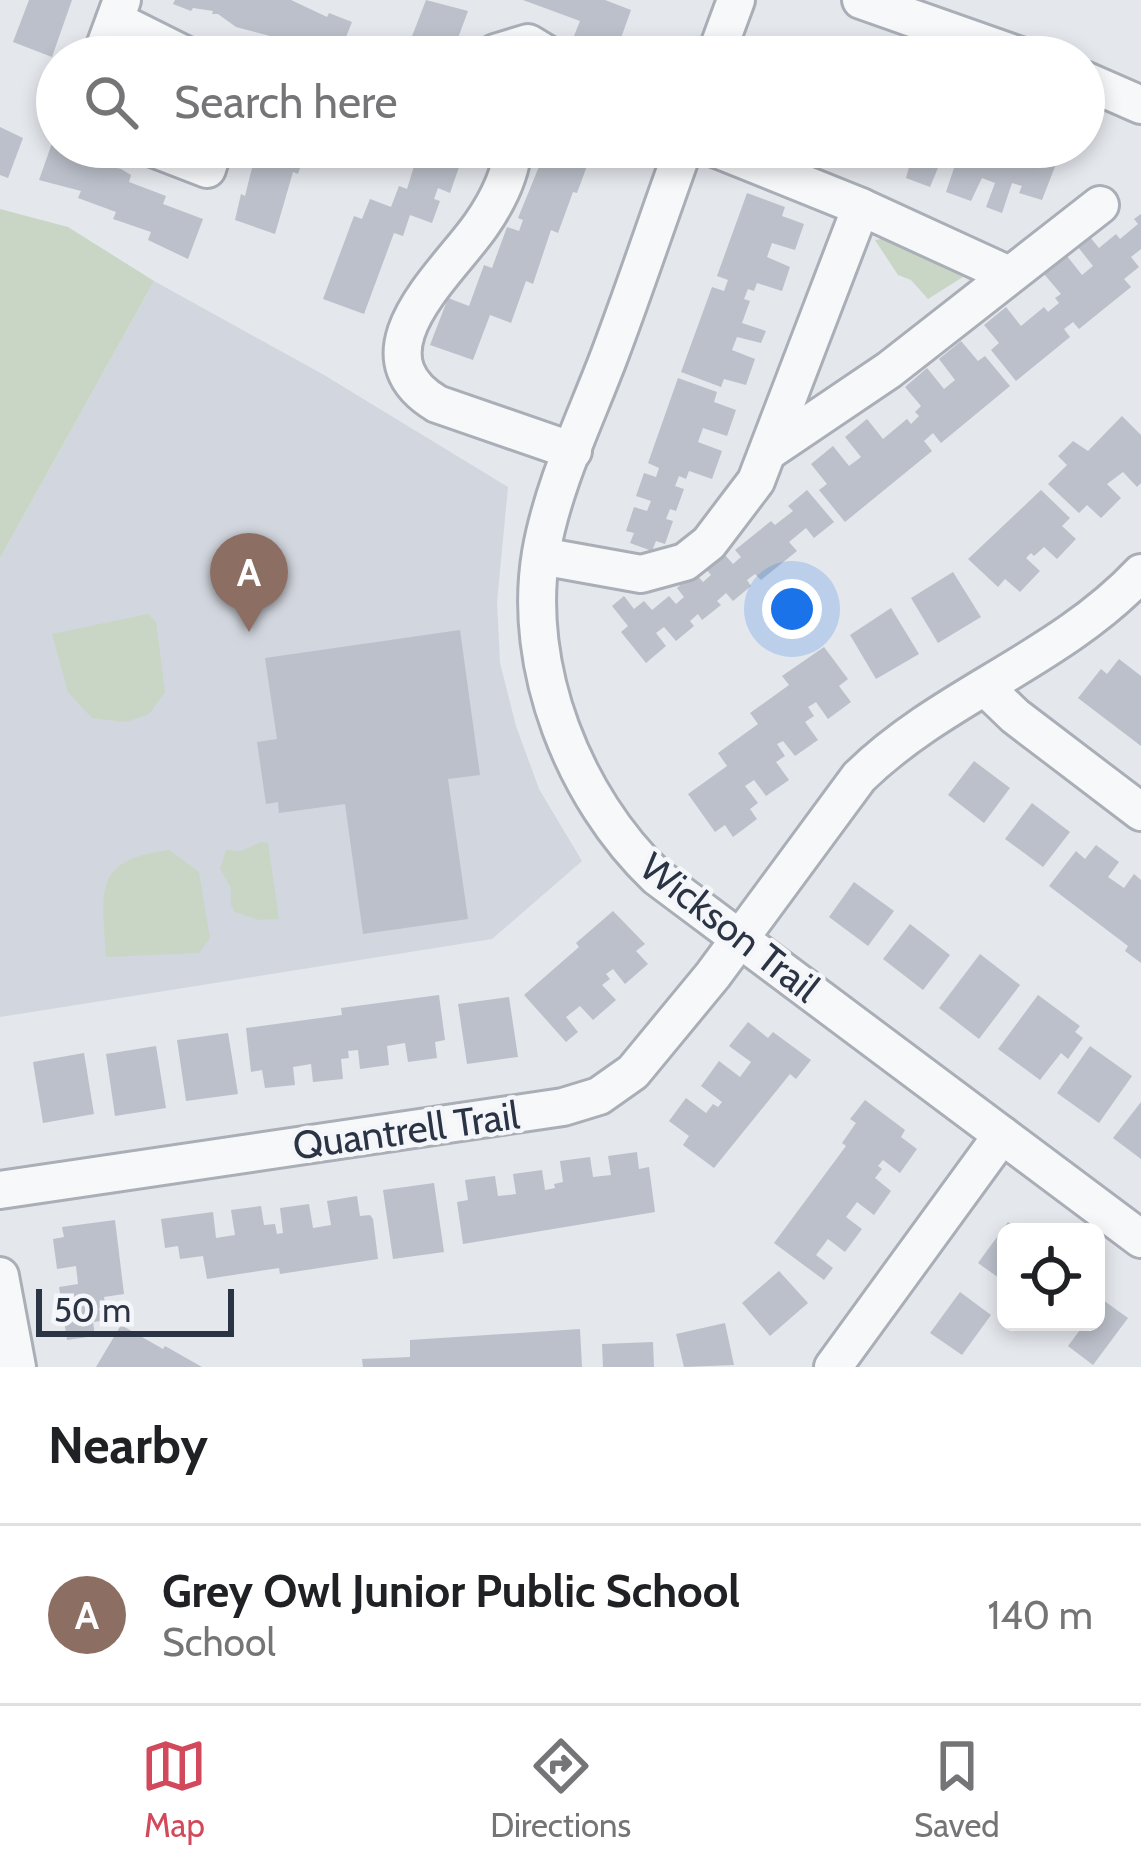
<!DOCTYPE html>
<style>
:root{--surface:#fff;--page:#f6f6f6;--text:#202124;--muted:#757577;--line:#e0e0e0;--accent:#d1495b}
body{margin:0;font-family:Cabin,sans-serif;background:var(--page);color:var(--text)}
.controls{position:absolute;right:36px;bottom:36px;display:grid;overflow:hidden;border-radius:18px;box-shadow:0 6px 18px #0003}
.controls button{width:108px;height:108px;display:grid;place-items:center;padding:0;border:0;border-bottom:3px solid var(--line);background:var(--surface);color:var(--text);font:60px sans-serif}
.scale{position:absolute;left:36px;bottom:30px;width:198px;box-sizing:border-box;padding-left:12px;border:6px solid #2b3445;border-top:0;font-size:33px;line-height:42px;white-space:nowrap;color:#2b3445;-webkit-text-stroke:9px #f4f6f9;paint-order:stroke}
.you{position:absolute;left:792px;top:609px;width:42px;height:42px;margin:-30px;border:9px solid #fff;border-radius:50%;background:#1a73e8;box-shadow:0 0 0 18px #1a73e833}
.badge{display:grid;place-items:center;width:78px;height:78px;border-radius:50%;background:var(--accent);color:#fff;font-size:39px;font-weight:700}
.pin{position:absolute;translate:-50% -99px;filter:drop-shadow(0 3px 6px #0008)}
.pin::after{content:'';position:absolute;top:63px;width:42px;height:36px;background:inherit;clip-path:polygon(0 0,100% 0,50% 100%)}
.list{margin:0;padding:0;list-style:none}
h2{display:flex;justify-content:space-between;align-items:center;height:156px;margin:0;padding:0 48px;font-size:51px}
h2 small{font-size:39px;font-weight:400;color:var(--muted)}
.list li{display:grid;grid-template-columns:78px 1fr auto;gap:36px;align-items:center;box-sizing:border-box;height:180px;padding:0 48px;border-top:3px solid var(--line)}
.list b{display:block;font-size:45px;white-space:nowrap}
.list p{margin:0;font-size:39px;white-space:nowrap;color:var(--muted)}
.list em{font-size:39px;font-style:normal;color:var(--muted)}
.icon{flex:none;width:66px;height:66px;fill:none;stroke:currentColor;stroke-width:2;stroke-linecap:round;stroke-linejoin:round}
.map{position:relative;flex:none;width:1141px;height:1367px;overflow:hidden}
.search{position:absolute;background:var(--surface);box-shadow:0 6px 18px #0003;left:36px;right:36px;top:36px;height:132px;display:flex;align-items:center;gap:30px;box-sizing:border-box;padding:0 42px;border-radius:66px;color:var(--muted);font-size:45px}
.sheet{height:336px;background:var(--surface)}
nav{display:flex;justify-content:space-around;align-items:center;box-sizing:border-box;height:168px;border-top:3px solid var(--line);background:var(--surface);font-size:33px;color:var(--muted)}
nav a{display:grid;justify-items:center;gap:6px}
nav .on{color:var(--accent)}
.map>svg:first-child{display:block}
</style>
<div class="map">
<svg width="1141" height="1367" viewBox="0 0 1141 1367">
<rect width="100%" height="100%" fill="#e4e7ec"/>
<path fill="#d2d6de" d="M 154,281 L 324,375 L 508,487 L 497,602 L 500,663 L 516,726 L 539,789 L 582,861 L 492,939 L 0,1017 L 0,558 Z"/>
<g fill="#c9d6c5">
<path d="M 0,209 L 68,227 L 154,281 L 0,558 Z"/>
<path d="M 894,237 L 974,270 L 928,299 L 911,280 L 898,275 L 875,240 Z"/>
<path d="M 148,614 L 156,622 L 165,692 L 149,714 L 126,722 L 92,718 L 68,692 L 52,634 Z"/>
<path d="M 261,842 L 268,843 L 279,919 L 259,920 L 235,912 L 231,905 L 231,888 L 220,869 L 226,850 L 241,851 Z"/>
<path d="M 169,850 L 199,872 L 210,938 L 199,953 L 106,957 C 103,893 90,860 169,850 Z"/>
</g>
<g fill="#bbc0ca">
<path d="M 29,0 L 72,0 L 52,57 L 13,42 Z"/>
<path d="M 175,0 L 291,0 L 327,17 L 329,13 L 352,22 L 338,57 L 317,57 L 297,43 L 236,27 L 218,14 L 212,14 L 213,11 L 193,8 L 191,11 L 173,4 Z"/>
<path d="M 426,0 L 468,11 L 451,57 L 404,57 Z"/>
<path d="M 523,0 L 605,0 L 631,10 L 616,52 L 574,36 L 580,21 Z"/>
<path d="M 0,127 L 23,138 L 8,178 L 0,175 Z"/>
<path d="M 56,132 L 57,147 L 86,148 L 96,154 L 93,162 L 121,169 L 131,175 L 129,182 L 166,196 L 163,204 L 203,219 L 188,259 L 148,240 L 151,232 L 113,219 L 116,212 L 78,198 L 81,191 L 39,180 Z"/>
<path d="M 265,147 L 307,147 L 298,174 L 293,172 L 275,234 L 235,220 L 241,194 L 245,196 L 252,168 L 257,159 L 261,160 Z"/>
<path d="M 420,147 L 465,150 L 450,193 L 438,188 L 434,199 L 440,201 L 432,223 L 410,215 L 403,236 L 394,233 L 364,314 L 323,299 L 354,216 L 362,219 L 370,199 L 391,207 L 399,186 L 407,189 Z"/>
<path d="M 547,147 L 594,147 L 577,193 L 573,192 L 558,233 L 551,230 L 533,284 L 526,281 L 511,323 L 490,315 L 473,360 L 430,345 L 448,298 L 469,306 L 484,265 L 492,268 L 507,227 L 519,231 L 523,220 L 518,218 Z"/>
<path d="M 856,147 L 883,147 L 875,166 L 853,158 Z"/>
<path d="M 897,147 L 1012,147 L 1023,151 L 1018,163 L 1028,167 L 1032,155 L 1056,164 L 1042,200 L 1019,193 L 1022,186 L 1012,183 L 1002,213 L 986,207 L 995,183 L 982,178 L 971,201 L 946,192 L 954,168 L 940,163 L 930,187 L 906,178 L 913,153 Z"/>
<path d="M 747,193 L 785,207 L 782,216 L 804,224 L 795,250 L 772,243 L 767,257 L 790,267 L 782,291 L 757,283 L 754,291 L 748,289 L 744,299 L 750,301 L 742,323 L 766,331 L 761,343 L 737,337 L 732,350 L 755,359 L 746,385 L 724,379 L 721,387 L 681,372 L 712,287 L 724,291 L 728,280 L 717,276 Z"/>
<path d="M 1141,214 L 1141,249 L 1131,257 L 1139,267 L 1124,279 L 1131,287 L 1079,329 L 1073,322 L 1064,329 L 1070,337 L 1016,381 L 991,350 L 999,343 L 984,325 L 1006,307 L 1021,326 L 1044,307 L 1048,312 L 1059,303 L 1055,298 L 1061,294 L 1044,274 L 1067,256 L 1082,275 L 1093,266 L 1078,247 L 1090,237 L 1099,248 L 1116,234 L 1120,239 L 1138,224 L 1134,219 Z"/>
<path d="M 961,341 L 978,361 L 985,356 L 1010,386 L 941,443 L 933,433 L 924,441 L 932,451 L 845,522 L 819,490 L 827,484 L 811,464 L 833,446 L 849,466 L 861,457 L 845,437 L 867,419 L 883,439 L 907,419 L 911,424 L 919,416 L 915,412 L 921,406 L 905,387 L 927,368 L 944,389 L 955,380 L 939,359 Z"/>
<path d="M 678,378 L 717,392 L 714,402 L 736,410 L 727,436 L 703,428 L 698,442 L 722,451 L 712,479 L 689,471 L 686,479 L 679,476 L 675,486 L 684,489 L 676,511 L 670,509 L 666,519 L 673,521 L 665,544 L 656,541 L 652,551 L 630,543 L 634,533 L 626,531 L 634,507 L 647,511 L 651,501 L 636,496 L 644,473 L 656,477 L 659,468 L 648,463 Z"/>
<path d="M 1122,416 L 1141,435 L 1141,483 L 1137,487 L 1123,472 L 1107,484 L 1121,498 L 1101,518 L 1087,505 L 1079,513 L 1048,484 L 1067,465 L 1058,456 L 1073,441 L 1088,451 Z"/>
<path d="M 807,490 L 834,522 L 814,538 L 806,528 L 789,542 L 797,551 L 761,580 L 755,574 L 747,580 L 751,586 L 733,601 L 726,593 L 717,601 L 721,605 L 702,620 L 698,614 L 690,621 L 694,626 L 676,641 L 664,627 L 656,633 L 666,646 L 646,663 L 621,632 L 628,626 L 612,606 L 624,596 L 634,609 L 644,601 L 652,610 L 669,596 L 676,604 L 684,597 L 677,588 L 695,573 L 703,582 L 711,575 L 707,570 L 725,555 L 733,564 L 741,557 L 735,550 L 771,521 L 775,525 L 793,511 L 788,506 Z"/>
<path d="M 1041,490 L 1070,518 L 1062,526 L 1076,539 L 1057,559 L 1044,547 L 1034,556 L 1031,553 L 1026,558 L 1040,571 L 1020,592 L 1005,579 L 998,587 L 968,559 Z"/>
<path d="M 953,572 L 981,617 L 938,643 L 911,598 Z"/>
<path d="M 891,608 L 919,654 L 876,679 L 850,635 Z"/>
<path d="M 460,630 L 480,775 L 448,779 L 468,919 L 363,934 L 345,804 L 279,813 L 278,802 L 266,804 L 257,742 L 277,739 L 265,658 Z"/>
<path d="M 824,647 L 848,679 L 839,686 L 851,702 L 828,719 L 816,702 L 808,707 L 814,716 L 805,722 L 818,740 L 795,756 L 783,741 L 777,744 L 785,756 L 776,762 L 789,780 L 766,796 L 754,780 L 745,786 L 758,803 L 750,809 L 757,819 L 733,837 L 725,825 L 715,832 L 688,794 L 727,766 L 718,753 L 758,724 L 750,713 L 789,685 L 782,676 Z"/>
<path d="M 1119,659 L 1141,676 L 1141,746 L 1078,698 L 1101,669 L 1107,674 Z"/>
<path d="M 974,761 L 1010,788 L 984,823 L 948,795 Z"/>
<path d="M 1032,803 L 1070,832 L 1043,867 L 1005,839 Z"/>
<path d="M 1096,845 L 1119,862 L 1108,877 L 1124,888 L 1134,874 L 1141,880 L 1141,963 L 1125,951 L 1128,946 L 1049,886 L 1076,851 L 1085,859 Z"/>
<path d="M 854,882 L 894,911 L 868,946 L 829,917 Z"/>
<path d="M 613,911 L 645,944 L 636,951 L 648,964 L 625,984 L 613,969 L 606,974 L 610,979 L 602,985 L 616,1000 L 593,1020 L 580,1006 L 566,1017 L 578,1032 L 566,1042 L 524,995 L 579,947 L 576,943 Z"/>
<path d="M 910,924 L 950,955 L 923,990 L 883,959 Z"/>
<path d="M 980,954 L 1020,985 L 979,1039 L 939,1008 Z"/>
<path d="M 439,995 L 445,1040 L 435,1042 L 437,1058 L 408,1062 L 405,1043 L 387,1046 L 389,1065 L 360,1069 L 358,1050 L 348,1051 L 349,1058 L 341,1059 L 343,1079 L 313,1082 L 311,1064 L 293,1067 L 295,1085 L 265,1088 L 262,1070 L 251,1072 L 246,1028 L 342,1015 L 341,1008 Z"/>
<path d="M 1038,995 L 1080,1026 L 1075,1032 L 1083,1038 L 1068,1059 L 1061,1053 L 1040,1080 L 998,1049 Z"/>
<path d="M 509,997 L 518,1057 L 467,1064 L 458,1004 Z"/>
<path d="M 748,1022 L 768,1038 L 773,1032 L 811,1060 L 796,1079 L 790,1074 L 714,1168 L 683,1145 L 689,1136 L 669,1121 L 686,1098 L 706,1113 L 713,1104 L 718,1107 L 722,1102 L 701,1086 L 719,1061 L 740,1077 L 751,1062 L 729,1046 Z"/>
<path d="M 228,1033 L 238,1094 L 186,1101 L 177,1040 Z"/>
<path d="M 156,1046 L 166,1108 L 115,1116 L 106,1054 Z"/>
<path d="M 1090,1046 L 1132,1076 L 1099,1123 L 1057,1093 Z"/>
<path d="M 84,1053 L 94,1114 L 43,1123 L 33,1062 Z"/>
<path d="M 865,1100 L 905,1130 L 901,1137 L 917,1149 L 900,1173 L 883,1160 L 878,1166 L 882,1169 L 875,1178 L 891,1191 L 874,1215 L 857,1202 L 846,1217 L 862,1229 L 845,1252 L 828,1239 L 816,1255 L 833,1268 L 824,1280 L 774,1243 L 846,1146 L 842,1143 L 856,1123 L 850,1119 Z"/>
<path d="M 1141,1102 L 1141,1159 L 1113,1138 Z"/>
<path d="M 637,1152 L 639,1169 L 649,1167 L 655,1212 L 463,1244 L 457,1202 L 468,1200 L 465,1180 L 495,1176 L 498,1196 L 516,1194 L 513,1174 L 542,1170 L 545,1190 L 555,1188 L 554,1184 L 563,1182 L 560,1161 L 590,1157 L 593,1177 L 611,1175 L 608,1156 Z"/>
<path d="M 434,1183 L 444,1252 L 393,1259 L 383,1190 Z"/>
<path d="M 357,1196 L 360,1216 L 370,1215 L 373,1219 L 378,1259 L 280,1274 L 279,1268 L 207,1279 L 203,1256 L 180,1259 L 178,1246 L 165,1248 L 161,1219 L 213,1212 L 216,1238 L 235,1235 L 231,1210 L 261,1206 L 264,1225 L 275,1224 L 277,1234 L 283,1233 L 280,1208 L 309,1204 L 313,1228 L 331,1225 L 327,1201 Z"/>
<path d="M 115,1220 L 124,1294 L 104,1297 L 108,1320 L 93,1322 L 95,1336 L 67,1340 L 59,1287 L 78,1284 L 76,1266 L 57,1269 L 53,1239 L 64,1237 L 62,1227 Z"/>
<path d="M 1008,1222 L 1022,1232 L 1006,1232 L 1006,1283 L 978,1263 Z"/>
<path d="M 779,1271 L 808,1303 L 770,1336 L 742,1303 Z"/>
<path d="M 960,1292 L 991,1315 L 962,1355 L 930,1333 Z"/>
<path d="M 1103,1300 L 1128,1318 L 1093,1365 L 1068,1346 L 1086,1322 L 1096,1322 L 1096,1309 Z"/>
<path d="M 725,1323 L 734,1365 L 684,1367 L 676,1334 Z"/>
<path d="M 121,1325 L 163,1349 L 165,1346 L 202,1367 L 96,1367 Z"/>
<path d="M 580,1329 L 582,1367 L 363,1367 L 362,1359 L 410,1357 L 410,1340 Z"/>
<path d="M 653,1342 L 654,1367 L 603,1367 L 602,1344 Z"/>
</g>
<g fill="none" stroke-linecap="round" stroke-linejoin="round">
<defs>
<g id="minor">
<path d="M 861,0 L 1023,57"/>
<path d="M 115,20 L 189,57"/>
<path d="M 101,57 L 122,0"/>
<path d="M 494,57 L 495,53 L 528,43 L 551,57"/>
<path d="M 715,57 L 736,0"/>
<path d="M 1084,80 L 1141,105"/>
<path d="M 150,147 L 207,169 L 214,147"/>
<path d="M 513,147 C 511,174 497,202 481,225 C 447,274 352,353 437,404 L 573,451"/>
<path d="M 684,147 C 659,216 636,285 610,354 C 586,418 553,484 541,553 C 522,667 574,798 657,877 L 1141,1239"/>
<path d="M 712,147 L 861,207 L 1007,274"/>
<path d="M 769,451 L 889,370 L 1100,205"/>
<path d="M 541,556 L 641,574 L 685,562 L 709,543 L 756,481 L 861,207"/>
<path d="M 986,688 L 1015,716 L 1141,812"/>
<path d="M 0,1190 L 563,1107 L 599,1096 L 633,1072 L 713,975 L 859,777 C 943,695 1059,660 1141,573"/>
<path d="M 0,1276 L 17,1367"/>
<path d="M 833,1367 L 1002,1135"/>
</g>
</defs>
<use href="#minor" stroke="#a9aeb7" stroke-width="42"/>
<use href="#minor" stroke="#f7f8fa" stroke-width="36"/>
</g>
<g text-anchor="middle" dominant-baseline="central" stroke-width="9" stroke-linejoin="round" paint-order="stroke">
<g font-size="39" fill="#2b3445" stroke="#f4f6f9">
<text transform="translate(730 927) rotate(38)">Wickson Trail</text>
<text transform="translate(406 1130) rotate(-8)">Quantrell Trail</text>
</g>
</g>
</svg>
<div class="controls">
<button><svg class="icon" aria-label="locate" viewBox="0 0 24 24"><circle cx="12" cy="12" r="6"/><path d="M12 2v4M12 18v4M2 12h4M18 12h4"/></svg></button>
</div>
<div class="scale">50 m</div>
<div class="you"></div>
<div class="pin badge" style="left:249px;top:632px;background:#8d6e63">A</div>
<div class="search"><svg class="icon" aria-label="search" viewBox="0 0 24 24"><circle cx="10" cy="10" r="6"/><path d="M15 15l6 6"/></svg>Search here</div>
</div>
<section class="sheet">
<h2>Nearby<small></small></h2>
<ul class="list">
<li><span class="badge" style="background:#8d6e63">A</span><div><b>Grey Owl Junior Public School</b><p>School</p></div><em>140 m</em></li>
</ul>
</section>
<nav>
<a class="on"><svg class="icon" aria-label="map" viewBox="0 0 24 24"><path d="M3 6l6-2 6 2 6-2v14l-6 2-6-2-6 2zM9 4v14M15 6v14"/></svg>Map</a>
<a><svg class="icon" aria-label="directions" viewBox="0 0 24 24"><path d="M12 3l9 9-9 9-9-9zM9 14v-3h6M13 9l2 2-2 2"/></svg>Directions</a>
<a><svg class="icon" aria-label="saved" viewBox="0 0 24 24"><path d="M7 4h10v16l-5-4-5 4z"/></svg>Saved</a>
</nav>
